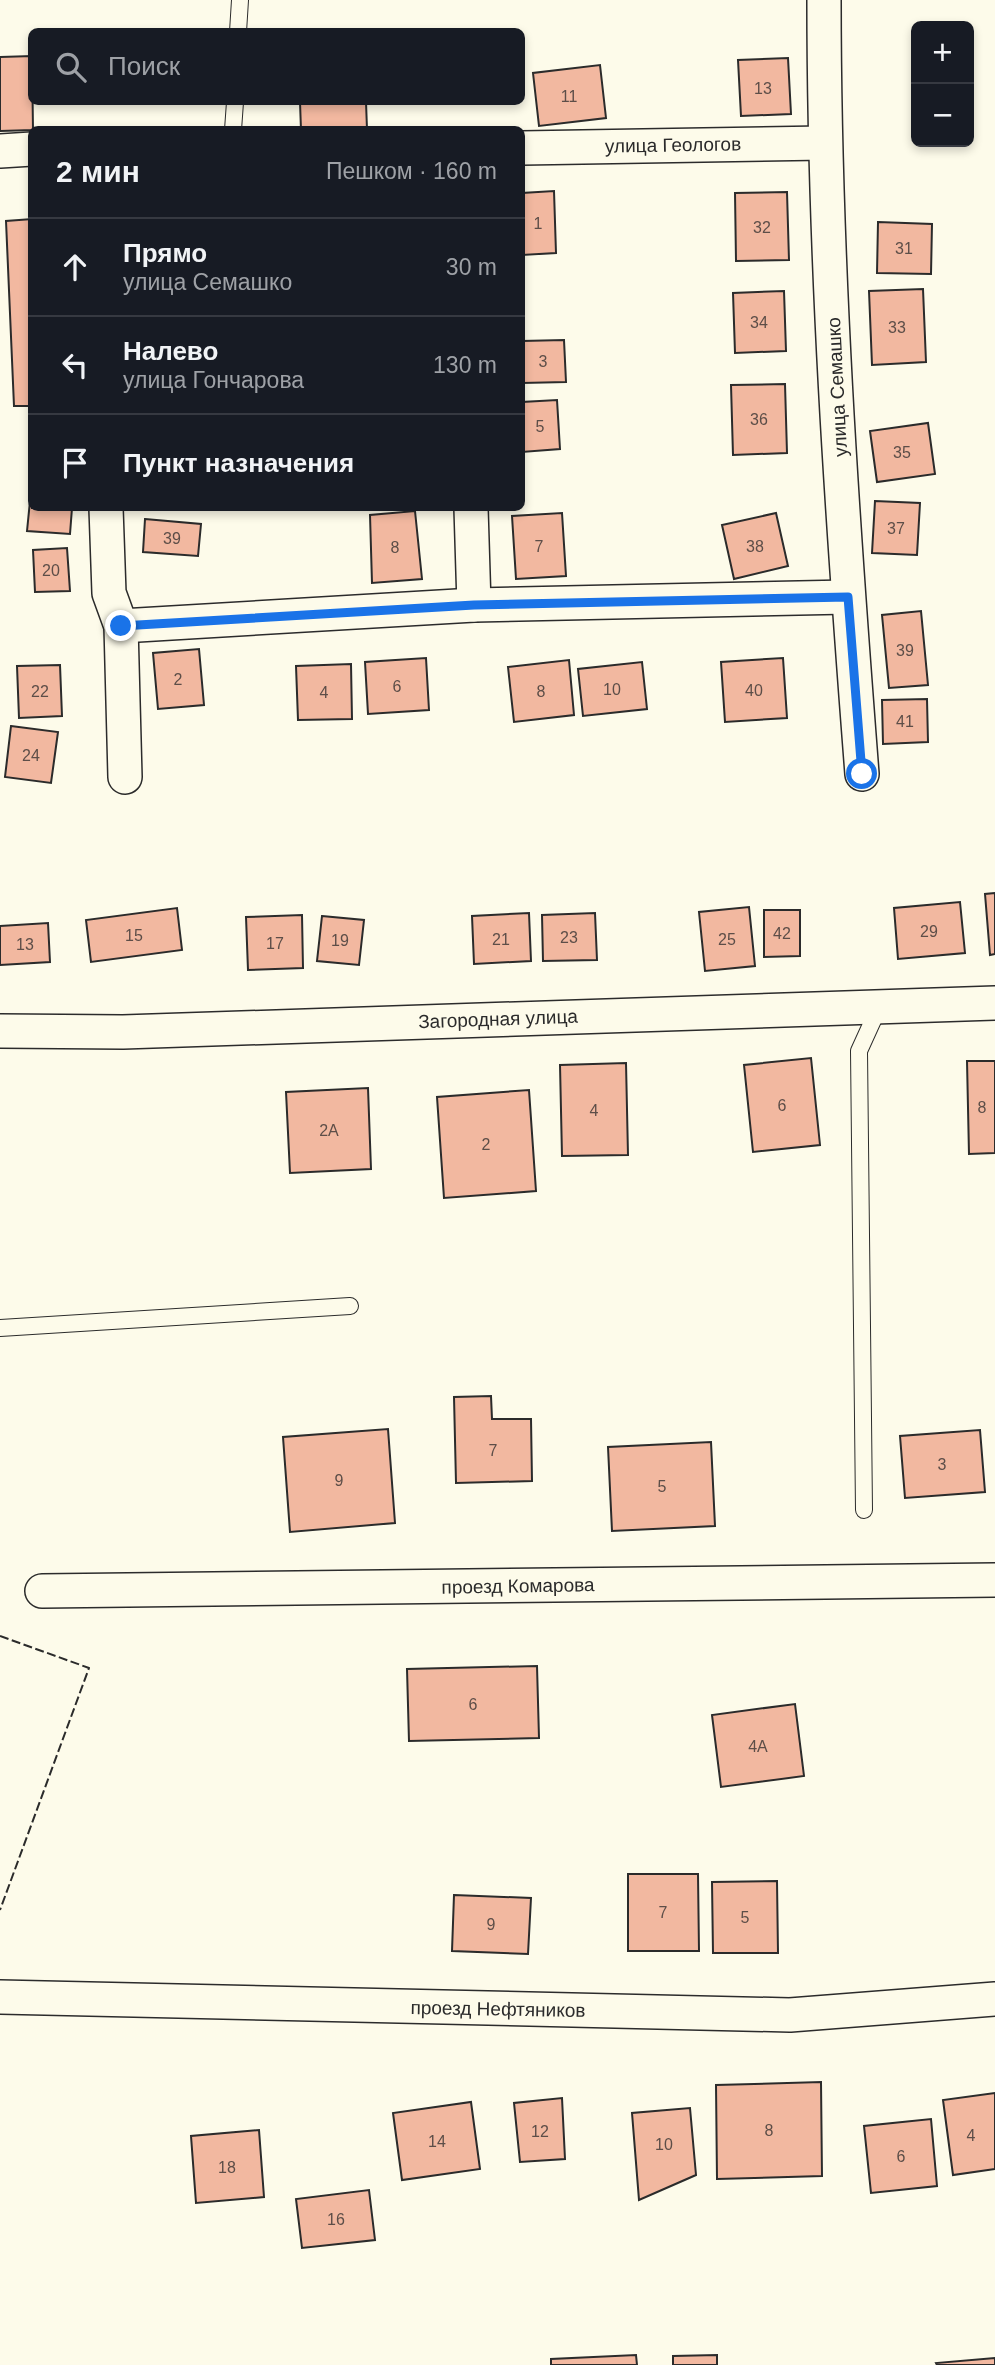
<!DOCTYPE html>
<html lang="ru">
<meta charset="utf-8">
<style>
:root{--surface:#171b24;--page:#242831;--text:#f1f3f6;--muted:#9ea1a6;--line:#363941}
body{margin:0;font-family:Helvetica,sans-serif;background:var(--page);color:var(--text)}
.controls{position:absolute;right:21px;top:21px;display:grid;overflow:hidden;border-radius:10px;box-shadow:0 4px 10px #0003}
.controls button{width:63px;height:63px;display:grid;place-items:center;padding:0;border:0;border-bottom:2px solid var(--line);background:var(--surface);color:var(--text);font:35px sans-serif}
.stop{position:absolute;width:21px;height:21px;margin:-16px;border:5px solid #1a73e8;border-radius:50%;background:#fff}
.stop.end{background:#1a73e8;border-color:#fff;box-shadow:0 2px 7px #0008}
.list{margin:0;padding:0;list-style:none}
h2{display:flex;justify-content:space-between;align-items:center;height:91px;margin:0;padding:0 28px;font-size:30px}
h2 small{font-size:23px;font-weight:400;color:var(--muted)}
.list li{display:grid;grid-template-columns:46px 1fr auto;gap:21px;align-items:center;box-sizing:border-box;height:98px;padding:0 28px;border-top:2px solid var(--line)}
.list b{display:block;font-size:26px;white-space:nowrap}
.list p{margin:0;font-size:23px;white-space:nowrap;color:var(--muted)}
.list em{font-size:23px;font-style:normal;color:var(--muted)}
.icon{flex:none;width:38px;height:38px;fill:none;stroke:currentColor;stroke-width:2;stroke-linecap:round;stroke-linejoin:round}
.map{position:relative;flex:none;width:995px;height:2365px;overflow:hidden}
.search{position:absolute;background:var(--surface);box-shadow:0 4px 10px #0003;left:28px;top:28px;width:497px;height:77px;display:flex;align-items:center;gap:18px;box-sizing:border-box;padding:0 24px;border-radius:10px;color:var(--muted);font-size:26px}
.panel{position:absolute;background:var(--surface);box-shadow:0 4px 10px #0003;left:28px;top:126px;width:497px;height:385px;border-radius:10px}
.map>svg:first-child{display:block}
</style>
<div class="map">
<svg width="995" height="2365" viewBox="0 0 995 2365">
<rect width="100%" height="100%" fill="#fdfbea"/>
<g fill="#f2b8a0" stroke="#2b2b2b" stroke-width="2">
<path d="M 32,56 L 33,130 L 0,131 L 0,57 Z"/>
<path d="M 788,58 L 791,114 L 741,116 L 738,60 Z"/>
<path d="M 600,65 L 606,118 L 539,126 L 533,73 Z"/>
<path d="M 300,102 L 366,102 L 367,129 L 301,130 Z"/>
<path d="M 554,191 L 556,253 L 522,255 L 522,193 Z"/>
<path d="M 787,192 L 789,260 L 736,261 L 735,193 Z"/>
<path d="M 32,219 L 32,406 L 14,406 L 6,221 Z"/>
<path d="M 878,222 L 932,224 L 931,274 L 877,273 Z"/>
<path d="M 923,289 L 926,362 L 872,365 L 869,291 Z"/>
<path d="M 784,291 L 786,351 L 735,353 L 733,293 Z"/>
<path d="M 564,340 L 566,382 L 522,383 L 522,341 Z"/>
<path d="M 785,384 L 787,453 L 733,455 L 731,385 Z"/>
<path d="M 557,400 L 560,449 L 522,452 L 522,402 Z"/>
<path d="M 928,423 L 935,474 L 877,482 L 870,431 Z"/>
<path d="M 32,481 L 32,508 L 72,508 L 70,534 L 27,531 Z"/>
<path d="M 875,501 L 920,503 L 917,555 L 872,553 Z"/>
<path d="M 415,511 L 422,579 L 372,583 L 370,515 Z"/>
<path d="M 562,513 L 566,576 L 516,579 L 512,516 Z"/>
<path d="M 776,513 L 788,566 L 734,579 L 722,525 Z"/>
<path d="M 145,519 L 201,524 L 198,556 L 143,552 Z"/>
<path d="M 67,548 L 70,591 L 35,592 L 33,550 Z"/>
<path d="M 921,611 L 928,685 L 889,688 L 882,615 Z"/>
<path d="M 199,649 L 204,705 L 158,709 L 153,653 Z"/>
<path d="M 426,658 L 429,710 L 368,714 L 365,662 Z"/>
<path d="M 783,658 L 787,718 L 725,722 L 721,662 Z"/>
<path d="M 569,660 L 574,715 L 514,722 L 508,667 Z"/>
<path d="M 642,662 L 647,709 L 583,716 L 578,669 Z"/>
<path d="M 351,664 L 352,719 L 298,720 L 296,666 Z"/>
<path d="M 60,665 L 62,716 L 19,718 L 17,666 Z"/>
<path d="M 927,699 L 928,742 L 883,744 L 882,700 Z"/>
<path d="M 11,726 L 58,732 L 51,783 L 5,777 Z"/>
<path d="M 995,893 L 995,954 L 990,955 L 985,894 Z"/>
<path d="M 960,902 L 965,953 L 898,959 L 894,908 Z"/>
<path d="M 749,907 L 755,966 L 705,971 L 699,912 Z"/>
<path d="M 177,908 L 182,950 L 91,962 L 86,920 Z"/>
<path d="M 764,910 L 800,910 L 800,956 L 764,957 Z"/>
<path d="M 529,913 L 531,961 L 474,964 L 472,916 Z"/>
<path d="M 595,913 L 597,960 L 543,961 L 542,915 Z"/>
<path d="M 302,915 L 303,968 L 248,970 L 246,917 Z"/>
<path d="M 322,916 L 364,920 L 359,965 L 317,961 Z"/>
<path d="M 48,923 L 50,962 L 0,965 L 0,926 Z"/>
<path d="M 811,1058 L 820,1145 L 753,1152 L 744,1065 Z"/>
<path d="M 967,1061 L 995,1061 L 995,1153 L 969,1154 Z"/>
<path d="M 626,1063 L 628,1155 L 562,1156 L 560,1065 Z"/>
<path d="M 368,1088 L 371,1169 L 290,1173 L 286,1092 Z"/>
<path d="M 529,1090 L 536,1191 L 444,1198 L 437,1097 Z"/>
<path d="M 491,1396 L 492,1419 L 531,1419 L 532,1481 L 456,1483 L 454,1397 Z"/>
<path d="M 388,1429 L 395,1523 L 290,1532 L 283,1437 Z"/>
<path d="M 980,1430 L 985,1492 L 905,1498 L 900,1436 Z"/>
<path d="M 711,1442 L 715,1526 L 612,1531 L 608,1447 Z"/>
<path d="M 537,1666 L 539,1738 L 409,1741 L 407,1669 Z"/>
<path d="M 795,1704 L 804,1776 L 721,1787 L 712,1715 Z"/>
<path d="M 628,1874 L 698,1874 L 699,1951 L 628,1951 Z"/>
<path d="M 777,1881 L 778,1953 L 713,1953 L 712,1882 Z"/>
<path d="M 454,1895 L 531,1898 L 528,1954 L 452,1951 Z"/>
<path d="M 821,2082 L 822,2176 L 717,2179 L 716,2085 Z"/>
<path d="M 995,2093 L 995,2169 L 953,2175 L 943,2100 Z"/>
<path d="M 562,2098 L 565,2159 L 520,2162 L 514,2103 Z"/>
<path d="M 471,2102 L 480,2169 L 402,2180 L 393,2113 Z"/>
<path d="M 690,2108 L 696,2175 L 639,2200 L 632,2113 Z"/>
<path d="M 931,2119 L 937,2186 L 871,2193 L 864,2126 Z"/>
<path d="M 259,2130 L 264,2197 L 196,2203 L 191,2136 Z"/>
<path d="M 369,2190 L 375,2240 L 302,2248 L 296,2199 Z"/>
<path d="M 636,2355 L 637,2365 L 551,2365 L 551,2359 Z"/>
<path d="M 717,2355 L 717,2365 L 673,2365 L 673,2356 Z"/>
<path d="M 995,2358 L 995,2365 L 937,2365 L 936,2363 Z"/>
</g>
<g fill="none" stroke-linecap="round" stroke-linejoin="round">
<defs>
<g id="lane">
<path d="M 238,32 L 240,0"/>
<path d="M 233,130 L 235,102"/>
<path d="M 0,1328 L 350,1306"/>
<path d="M 864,1510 L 859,1051 L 879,1007"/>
</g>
<g id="street">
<path d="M 824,0 C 824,258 842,517 862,774"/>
<path d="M 522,148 L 824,143"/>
<path d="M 0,151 L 32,149"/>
<path d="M 106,508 L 109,593 L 121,626 L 125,777"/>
<path d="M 471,508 L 474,605"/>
<path d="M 121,626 L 474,605 L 848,597"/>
<path d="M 0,1031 L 123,1032 L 995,1003"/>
<path d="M 42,1591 L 995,1580"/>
<path d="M 0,1997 L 790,2015 L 995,1999"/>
</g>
</defs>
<use href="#lane" stroke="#2b2b2b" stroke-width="18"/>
<use href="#street" stroke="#2b2b2b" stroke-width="36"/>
<use href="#lane" stroke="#fdfbea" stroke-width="16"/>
<use href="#street" stroke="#fdfbea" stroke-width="33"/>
<path stroke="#2b2b2b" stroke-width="2" stroke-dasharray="9 3.5" stroke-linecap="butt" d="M 0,1636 L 89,1668 L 0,1910"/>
</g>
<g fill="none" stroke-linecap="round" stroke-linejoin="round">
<path stroke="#1a73e8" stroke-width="9" d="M 121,626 L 474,605 L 848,597 L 862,774"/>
</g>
<g text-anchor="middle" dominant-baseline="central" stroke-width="5" stroke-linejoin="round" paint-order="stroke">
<g font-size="16" fill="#5d4e48">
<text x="763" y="88">13</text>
<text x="569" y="96">11</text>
<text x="538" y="223">1</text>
<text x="762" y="227">32</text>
<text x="904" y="248">31</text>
<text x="759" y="322">34</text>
<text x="897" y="327">33</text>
<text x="543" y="361">3</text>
<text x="759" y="419">36</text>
<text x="540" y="426">5</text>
<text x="902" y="452">35</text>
<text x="896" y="528">37</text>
<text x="172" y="538">39</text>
<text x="539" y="546">7</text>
<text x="755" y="546">38</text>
<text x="395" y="547">8</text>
<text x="51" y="570">20</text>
<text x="905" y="650">39</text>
<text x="178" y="679">2</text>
<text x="397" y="686">6</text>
<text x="612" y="689">10</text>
<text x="754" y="690">40</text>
<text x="40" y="691">22</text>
<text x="541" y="691">8</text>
<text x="324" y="692">4</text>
<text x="905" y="721">41</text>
<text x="31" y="755">24</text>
<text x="929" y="931">29</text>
<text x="782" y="933">42</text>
<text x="134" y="935">15</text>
<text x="569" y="937">23</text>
<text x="501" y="939">21</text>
<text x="727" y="939">25</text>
<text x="340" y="940">19</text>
<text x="275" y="943">17</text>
<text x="25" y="944">13</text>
<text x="782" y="1105">6</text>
<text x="982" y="1107">8</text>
<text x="594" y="1110">4</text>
<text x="329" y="1130">2А</text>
<text x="486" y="1144">2</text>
<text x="493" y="1450">7</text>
<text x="942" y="1464">3</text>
<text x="339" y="1480">9</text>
<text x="662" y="1486">5</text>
<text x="473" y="1704">6</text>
<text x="758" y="1746">4А</text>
<text x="663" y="1912">7</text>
<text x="745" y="1917">5</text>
<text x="491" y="1924">9</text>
<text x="769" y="2130">8</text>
<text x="540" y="2131">12</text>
<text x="971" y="2135">4</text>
<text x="437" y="2141">14</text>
<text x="664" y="2144">10</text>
<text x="901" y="2156">6</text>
<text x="227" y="2167">18</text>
<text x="336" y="2219">16</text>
</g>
<g font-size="19" fill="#2b2b2b" stroke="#fdfbea">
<text transform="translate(673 145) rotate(-1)">улица Геологов</text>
<text transform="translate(837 387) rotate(-93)">улица Семашко</text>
<text transform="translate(498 1019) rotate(-2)">Загородная улица</text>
<text transform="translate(518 1586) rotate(-1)">проезд Комарова</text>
<text transform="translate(498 2009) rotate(1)">проезд Нефтяников</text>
</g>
</g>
</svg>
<div class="controls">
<button>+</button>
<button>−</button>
</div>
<div class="stop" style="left:862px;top:774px"></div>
<div class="stop end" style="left:121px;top:626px"></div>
<div class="search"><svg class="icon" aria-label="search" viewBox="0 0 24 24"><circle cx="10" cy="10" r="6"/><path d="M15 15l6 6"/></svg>Поиск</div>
<section class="panel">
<h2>2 мин<small>Пешком · 160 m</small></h2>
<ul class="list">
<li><svg class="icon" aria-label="ahead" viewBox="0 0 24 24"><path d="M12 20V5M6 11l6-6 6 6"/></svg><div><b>Прямо</b><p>улица Семашко</p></div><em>30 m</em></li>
<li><svg class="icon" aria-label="left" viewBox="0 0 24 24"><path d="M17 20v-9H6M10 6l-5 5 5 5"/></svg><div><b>Налево</b><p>улица Гончарова</p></div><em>130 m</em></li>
<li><svg class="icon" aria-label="arrive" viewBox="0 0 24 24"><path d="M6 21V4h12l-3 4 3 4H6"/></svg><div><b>Пункт назначения</b></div></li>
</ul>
</section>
</div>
